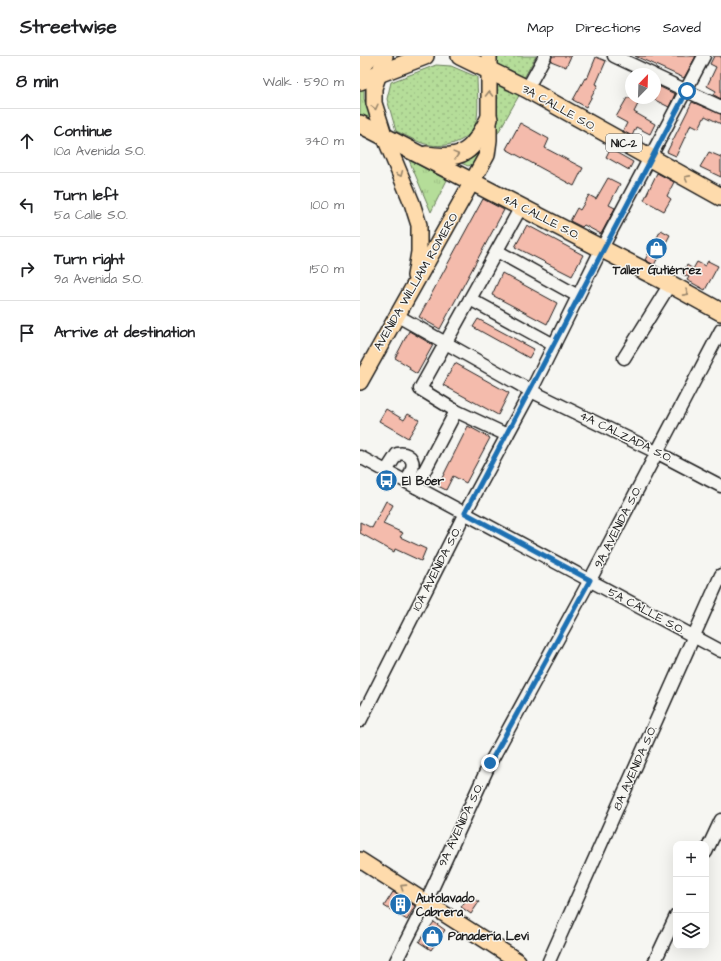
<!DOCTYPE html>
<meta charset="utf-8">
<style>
:root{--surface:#fff;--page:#f2f2f2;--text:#202124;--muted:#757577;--line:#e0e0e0}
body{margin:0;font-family:"Architects Daughter",sans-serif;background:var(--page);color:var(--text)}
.controls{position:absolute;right:12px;bottom:12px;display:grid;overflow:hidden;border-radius:8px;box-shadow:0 4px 16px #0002}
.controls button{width:36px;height:36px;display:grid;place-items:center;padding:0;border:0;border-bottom:1px solid var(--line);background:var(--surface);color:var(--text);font:20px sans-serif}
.compass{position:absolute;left:265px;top:12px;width:36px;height:36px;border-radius:50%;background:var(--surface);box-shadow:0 4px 16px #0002;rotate:23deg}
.stop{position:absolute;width:12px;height:12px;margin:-9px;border:3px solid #1f6fb2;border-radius:50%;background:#fff}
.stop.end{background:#1f6fb2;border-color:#fff;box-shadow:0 1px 4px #0008}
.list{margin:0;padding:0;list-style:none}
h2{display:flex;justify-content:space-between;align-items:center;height:52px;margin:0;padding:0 16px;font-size:17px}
h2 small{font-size:13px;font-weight:400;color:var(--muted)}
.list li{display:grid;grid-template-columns:26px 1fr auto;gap:12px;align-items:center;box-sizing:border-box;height:64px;padding:0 16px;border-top:1px solid var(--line)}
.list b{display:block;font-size:15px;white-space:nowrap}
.list p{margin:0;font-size:13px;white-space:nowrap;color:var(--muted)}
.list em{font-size:13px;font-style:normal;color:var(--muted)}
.icon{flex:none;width:22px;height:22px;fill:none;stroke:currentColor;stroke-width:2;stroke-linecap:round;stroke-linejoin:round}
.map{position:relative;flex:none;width:361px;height:905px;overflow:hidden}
header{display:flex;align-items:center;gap:24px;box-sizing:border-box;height:56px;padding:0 20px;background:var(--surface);border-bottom:1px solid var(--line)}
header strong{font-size:19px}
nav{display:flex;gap:22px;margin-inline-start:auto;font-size:14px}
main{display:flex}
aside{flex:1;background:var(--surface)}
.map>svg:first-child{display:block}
</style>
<header>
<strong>Streetwise</strong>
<nav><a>Map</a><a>Directions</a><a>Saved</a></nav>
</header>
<main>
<aside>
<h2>8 min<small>Walk · 590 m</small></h2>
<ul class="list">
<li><svg class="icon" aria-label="ahead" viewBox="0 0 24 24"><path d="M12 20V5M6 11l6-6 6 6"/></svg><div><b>Continue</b><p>10a Avenida S.O.</p></div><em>340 m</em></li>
<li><svg class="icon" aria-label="left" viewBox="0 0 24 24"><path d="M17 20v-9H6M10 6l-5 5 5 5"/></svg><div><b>Turn left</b><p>5a Calle S.O.</p></div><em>100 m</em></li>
<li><svg class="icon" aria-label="right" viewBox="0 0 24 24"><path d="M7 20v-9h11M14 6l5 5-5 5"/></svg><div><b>Turn right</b><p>9a Avenida S.O.</p></div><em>150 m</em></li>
<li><svg class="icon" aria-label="arrive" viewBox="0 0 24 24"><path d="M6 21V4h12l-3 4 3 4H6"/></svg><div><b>Arrive at destination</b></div></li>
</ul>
</aside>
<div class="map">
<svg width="361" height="905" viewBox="0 0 361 905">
<defs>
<pattern id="grass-tufts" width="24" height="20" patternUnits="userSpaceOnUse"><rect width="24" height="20" fill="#b5dd99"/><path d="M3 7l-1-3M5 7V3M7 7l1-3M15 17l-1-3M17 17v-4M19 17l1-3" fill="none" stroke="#9bbd83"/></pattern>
<pattern id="park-dots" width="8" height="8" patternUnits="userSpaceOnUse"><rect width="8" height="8" fill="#b5dd99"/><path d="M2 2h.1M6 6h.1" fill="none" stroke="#9bbd83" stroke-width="1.8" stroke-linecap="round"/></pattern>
</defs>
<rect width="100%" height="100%" fill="#f6f6f2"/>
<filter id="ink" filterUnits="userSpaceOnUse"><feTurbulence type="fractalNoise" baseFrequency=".025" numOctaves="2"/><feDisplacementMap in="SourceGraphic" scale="8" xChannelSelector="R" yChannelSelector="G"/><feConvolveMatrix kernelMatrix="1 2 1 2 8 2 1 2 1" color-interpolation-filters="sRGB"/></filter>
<g filter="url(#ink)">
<g fill="url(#grass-tufts)" stroke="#687c5a">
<path d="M 4,28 L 4,43 L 13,67 L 0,59 L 0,29 Z"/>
<path d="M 120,85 C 119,96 120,106 108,110 L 92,103 Z"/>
<path d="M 49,104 L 87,124 L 71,156 Z"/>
</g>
<g fill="url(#park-dots)" stroke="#687c5a">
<path d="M 136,0 L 176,0 L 164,22 L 135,7 Z"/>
<path d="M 76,9 L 91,10 L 117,21 C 117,34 119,49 117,62 C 113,87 83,94 62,87 C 53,84 45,79 36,75 L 27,43 L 31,26 Z"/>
<path d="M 135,23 L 161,36 L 134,84 Z"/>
</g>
<g fill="#f4bbac" stroke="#1c1c1c">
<path d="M 192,0 L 211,0 L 206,11 L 191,5 Z"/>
<path d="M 275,0 L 336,0 L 324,22 Z"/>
<path d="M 354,0 L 361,0 L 361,43 L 354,39 L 356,35 L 347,30 L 356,11 L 350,8 Z"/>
<path d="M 236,1 L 246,5 L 236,28 L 238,29 L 226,51 L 213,44 L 225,22 L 227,23 Z"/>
<path d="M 298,30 L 315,38 L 309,51 L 295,44 L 295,36 Z"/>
<path d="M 267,42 L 281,42 L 274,56 L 295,68 L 290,78 L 276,71 L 272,80 L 263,75 L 267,67 L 256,61 Z"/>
<path d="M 332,46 L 361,58 L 361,68 L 345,60 L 339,72 L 331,68 L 316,100 L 307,96 Z"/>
<path d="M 160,67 L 189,83 L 185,92 L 223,112 L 214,130 L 146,93 Z"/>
<path d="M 250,93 L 273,106 L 269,114 L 246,101 Z"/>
<path d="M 349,96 L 361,101 L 361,121 L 340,111 Z"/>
<path d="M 297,117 L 314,126 L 307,140 L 311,143 L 304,155 L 284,144 Z"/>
<path d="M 248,122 L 260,128 L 249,149 L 255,152 L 241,178 L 224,169 L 222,171 L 210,165 L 217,152 L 220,154 L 229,139 L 236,143 Z"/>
<path d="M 123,143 L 144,154 L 80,273 L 59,261 Z"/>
<path d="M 167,169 L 223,199 L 212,220 L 155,191 Z"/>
<path d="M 301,174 L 310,179 L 294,209 L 285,204 Z"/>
<path d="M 348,205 L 358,210 L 345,234 L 327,224 L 329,221 L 322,218 L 327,209 L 333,213 L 337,206 L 345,210 Z"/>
<path d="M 142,217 L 197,247 L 187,268 L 132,239 Z"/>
<path d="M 118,263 L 174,293 L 169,302 L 113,271 Z"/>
<path d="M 49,275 L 73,289 L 57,318 L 49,313 L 50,311 L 35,302 Z"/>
<path d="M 95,307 L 149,337 L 138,359 L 83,329 Z"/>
<path d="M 26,353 L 44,364 L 48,358 L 59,364 L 48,382 L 19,365 Z"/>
<path d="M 108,370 L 130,382 L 106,427 L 93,420 L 86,434 L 78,430 Z"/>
<path d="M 26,445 L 33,449 L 23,468 L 43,477 L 40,481 L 66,493 L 61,505 L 35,493 L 34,496 L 0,477 L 0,466 L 12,472 Z"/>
<path d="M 33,836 L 55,850 L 47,864 L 24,850 Z"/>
<path d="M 109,840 L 119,846 L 111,858 L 101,851 Z"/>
<path d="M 74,866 L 85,874 L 71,894 L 59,886 Z"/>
</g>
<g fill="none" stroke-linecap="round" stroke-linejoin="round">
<defs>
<g id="minor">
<path d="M 254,0 L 292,18"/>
<path d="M 295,20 L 361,51"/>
<path d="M 167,33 L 185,0"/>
<path d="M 137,195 L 218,240"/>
<path d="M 110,243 L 194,289"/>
<path d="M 36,259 L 171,335 L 296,396 L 361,430"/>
<path d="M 264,302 L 310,228"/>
<path d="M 147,379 L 96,355 L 60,333 L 161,151"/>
<path d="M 0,401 L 361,595"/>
<path d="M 26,415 L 37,398 C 41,397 44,397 47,399 C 58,405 50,418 47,426"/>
<path d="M 56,431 L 96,355"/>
<path d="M 0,665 L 105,457 L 171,335 L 242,192 L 344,0"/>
<path d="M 346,796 L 361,764"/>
<path d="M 36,905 L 66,846 L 130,707 L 230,524 L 361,274"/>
<path d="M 189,905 L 361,519"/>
<path d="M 295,905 L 316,860"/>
</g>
<g id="major">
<path d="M 25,0 L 14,32 L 14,47 L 25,82 L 52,147 L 59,169 L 59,196 L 55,220"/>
<path d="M 0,326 L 127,99 L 129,84 L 129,0"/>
<path d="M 0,804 L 158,905"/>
</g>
<g id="highway">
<path d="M 100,0 L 167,33 L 361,141"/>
<path d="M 0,12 L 10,0"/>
<path d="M 0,25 L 65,0"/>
<path d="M 0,68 L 310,228 L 361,256"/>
<path d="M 66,99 C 103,105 113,95 129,63"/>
</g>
</defs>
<use href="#minor" stroke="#1c1c1c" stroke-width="15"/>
<use href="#major" stroke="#1c1c1c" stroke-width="18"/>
<use href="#highway" stroke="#1c1c1c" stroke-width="20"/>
<use href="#minor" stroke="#f6f6f2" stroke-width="12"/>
<use href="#major" stroke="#fedbac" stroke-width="15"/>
<use href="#highway" stroke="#fedbac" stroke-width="17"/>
</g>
<defs><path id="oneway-chevron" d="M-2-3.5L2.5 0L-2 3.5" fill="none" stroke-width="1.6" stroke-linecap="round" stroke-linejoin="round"/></defs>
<g stroke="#98856b">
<use href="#oneway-chevron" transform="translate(129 38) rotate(-90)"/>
<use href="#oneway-chevron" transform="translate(15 51) rotate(76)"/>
<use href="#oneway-chevron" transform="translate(96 99) rotate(-15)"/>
<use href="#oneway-chevron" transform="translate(40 118) rotate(67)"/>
<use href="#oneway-chevron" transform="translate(327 122) rotate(-151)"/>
<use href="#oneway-chevron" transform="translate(326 237) rotate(29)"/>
<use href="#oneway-chevron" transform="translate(43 831) rotate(-147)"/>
</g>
</g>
<g fill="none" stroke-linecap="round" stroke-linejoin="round" filter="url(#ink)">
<path stroke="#1f6fb2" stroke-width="5" d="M 130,707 L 230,524 L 105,457 C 180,317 252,175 327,35"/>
</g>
<defs>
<symbol id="shop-disc" viewBox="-11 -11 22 22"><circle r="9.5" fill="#1f6fb2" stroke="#f6f6f2"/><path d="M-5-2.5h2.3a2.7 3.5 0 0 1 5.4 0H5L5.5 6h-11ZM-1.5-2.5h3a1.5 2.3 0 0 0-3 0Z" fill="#fff"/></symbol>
<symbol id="bus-disc" viewBox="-11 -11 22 22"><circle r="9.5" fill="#1f6fb2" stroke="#f6f6f2"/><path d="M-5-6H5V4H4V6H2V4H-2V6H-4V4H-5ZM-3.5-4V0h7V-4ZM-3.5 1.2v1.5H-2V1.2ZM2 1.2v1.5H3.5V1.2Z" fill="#fff"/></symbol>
<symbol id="building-disc" viewBox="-11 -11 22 22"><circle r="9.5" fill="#1f6fb2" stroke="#f6f6f2"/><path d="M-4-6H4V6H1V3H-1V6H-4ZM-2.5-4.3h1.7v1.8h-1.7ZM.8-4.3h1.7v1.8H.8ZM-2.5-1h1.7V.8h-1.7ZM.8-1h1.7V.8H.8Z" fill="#fff"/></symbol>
</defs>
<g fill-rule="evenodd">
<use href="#shop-disc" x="284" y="180" width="25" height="25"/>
<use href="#bus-disc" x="14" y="412" width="25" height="25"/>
<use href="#building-disc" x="28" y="836" width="25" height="25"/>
<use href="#shop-disc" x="60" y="868" width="25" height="25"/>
</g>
<g text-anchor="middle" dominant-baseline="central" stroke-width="3" stroke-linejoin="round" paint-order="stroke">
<rect fill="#f6f6f2" stroke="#5d5d5c" stroke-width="1" x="246" y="78" width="36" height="18" rx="3"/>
<g font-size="11" font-weight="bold" fill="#1c1c1c">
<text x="264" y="87">NIC-2</text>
</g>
<g font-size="12" fill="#1c1c1c" stroke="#f6f6f2">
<text transform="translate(199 52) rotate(29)">3A CALLE S.O.</text>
<text transform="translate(181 161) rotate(27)">4A CALLE S.O.</text>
<text transform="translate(56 226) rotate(-60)">AVENIDA WILLIAM ROMERO</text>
<text transform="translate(266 381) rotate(26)">4A CALZADA S.O.</text>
<text transform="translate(258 471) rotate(-63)">9A AVENIDA S.O.</text>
<text transform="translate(77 513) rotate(-63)">10A AVENIDA S.O.</text>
<text transform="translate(286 555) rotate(28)">5A CALLE S.O.</text>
<text transform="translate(275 712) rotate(-66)">8A AVENIDA S.O.</text>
<text transform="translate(101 769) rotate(-65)">9A AVENIDA S.O.</text>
</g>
<g font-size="12" font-weight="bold" fill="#1c1c1c" stroke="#f6f6f2" text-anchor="start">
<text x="297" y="214" text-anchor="middle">Taller Gutiérrez</text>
<text x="42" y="425">El Bóer</text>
<text x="56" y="842">Autolavado<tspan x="56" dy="14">Cabrera</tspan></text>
<text x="88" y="880">Panadería Levi</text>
</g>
</g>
</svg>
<div class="controls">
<button>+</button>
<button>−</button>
<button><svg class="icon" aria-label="layers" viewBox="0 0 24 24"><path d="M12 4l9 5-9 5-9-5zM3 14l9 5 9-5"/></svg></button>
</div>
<svg class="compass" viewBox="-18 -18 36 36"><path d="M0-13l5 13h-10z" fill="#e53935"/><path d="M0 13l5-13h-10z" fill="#757577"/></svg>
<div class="stop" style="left:327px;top:35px"></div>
<div class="stop end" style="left:130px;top:707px"></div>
</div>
</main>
